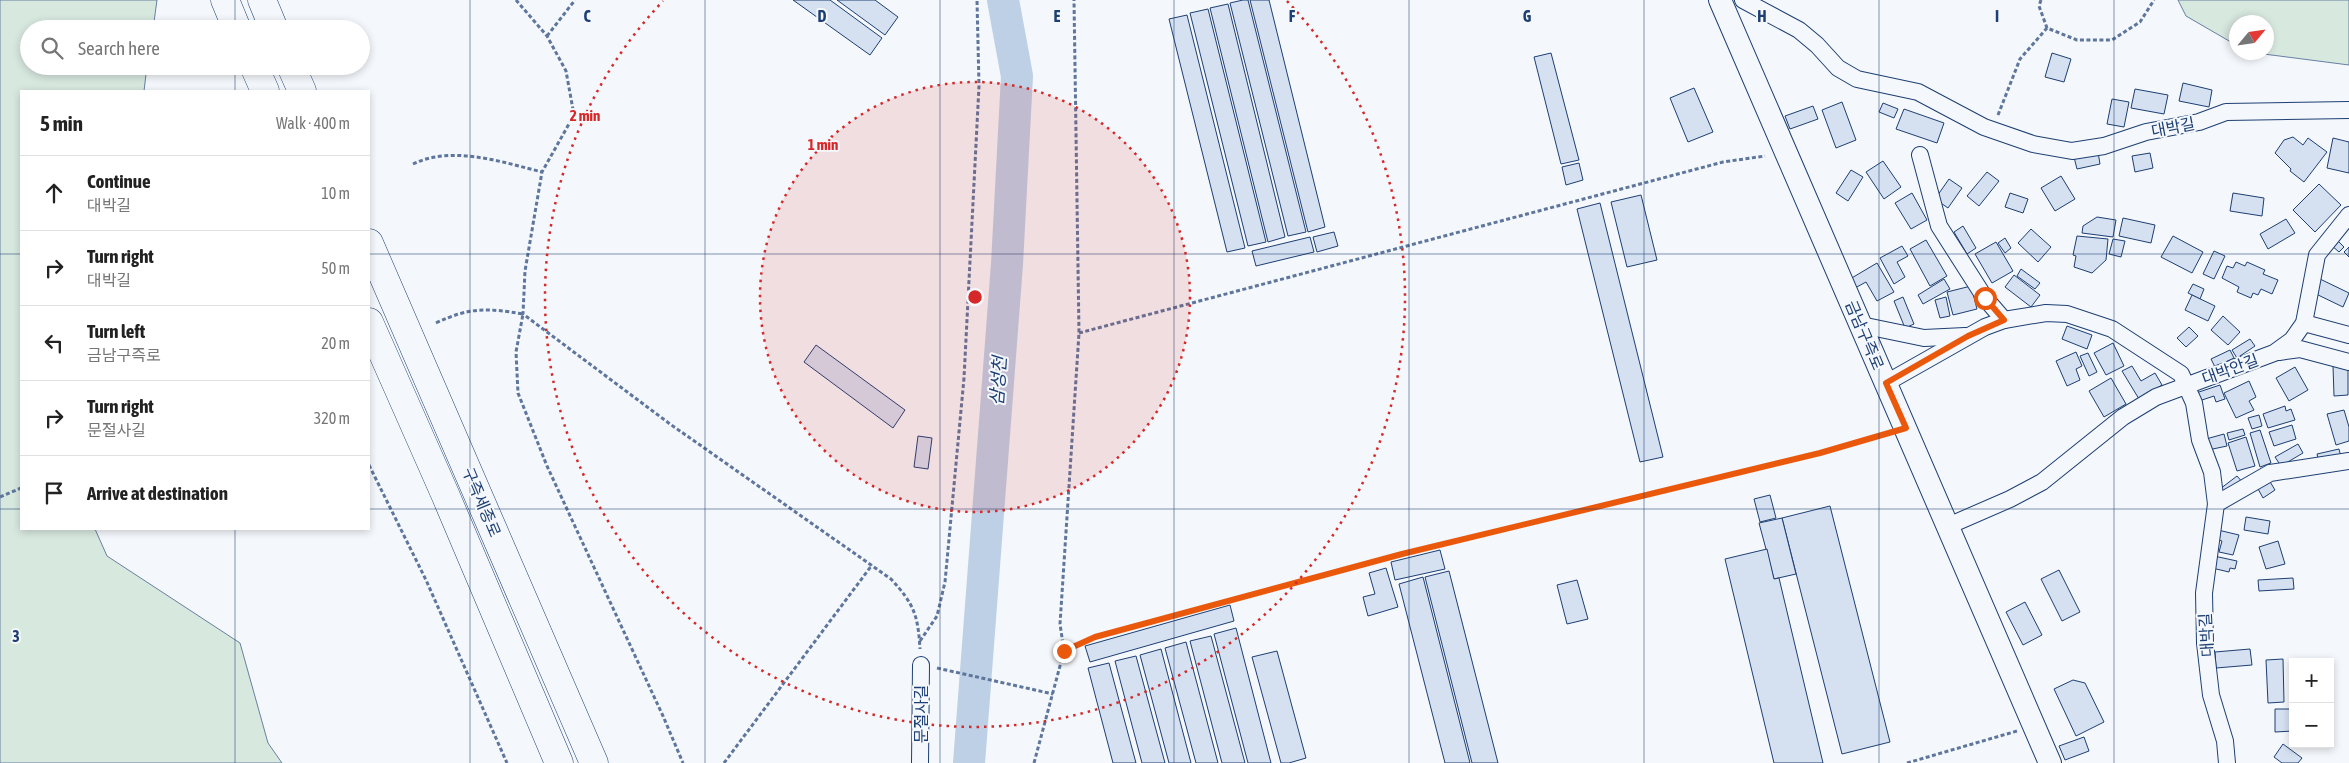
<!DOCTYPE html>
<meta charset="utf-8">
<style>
:root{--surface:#fff;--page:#f6f6f6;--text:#222;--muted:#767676;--line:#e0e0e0}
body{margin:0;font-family:"Asap Condensed","Noto Sans KR",sans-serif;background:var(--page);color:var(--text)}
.controls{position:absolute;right:15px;bottom:15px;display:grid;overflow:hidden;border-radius:0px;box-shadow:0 2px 8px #0003}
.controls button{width:45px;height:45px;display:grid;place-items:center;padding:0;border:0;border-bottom:1px solid var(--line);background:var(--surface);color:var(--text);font:25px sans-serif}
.compass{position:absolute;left:2229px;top:15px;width:45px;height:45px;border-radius:50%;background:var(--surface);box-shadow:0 2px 8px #0003;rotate:61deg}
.stop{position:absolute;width:15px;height:15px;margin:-11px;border:4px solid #ea580c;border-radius:50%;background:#fff}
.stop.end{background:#ea580c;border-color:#fff;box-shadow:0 1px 5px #0008}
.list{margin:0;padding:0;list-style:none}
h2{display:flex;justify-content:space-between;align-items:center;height:65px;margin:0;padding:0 20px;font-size:21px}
h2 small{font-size:16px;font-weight:400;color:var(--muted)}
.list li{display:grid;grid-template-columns:32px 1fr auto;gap:15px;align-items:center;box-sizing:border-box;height:75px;padding:0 20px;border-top:1px solid var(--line)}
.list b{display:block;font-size:19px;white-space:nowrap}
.list p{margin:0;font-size:16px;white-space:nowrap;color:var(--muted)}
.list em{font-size:16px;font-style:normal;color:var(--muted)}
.icon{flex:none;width:28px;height:28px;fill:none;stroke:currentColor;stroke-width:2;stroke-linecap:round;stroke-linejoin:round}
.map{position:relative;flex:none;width:2349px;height:763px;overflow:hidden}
.search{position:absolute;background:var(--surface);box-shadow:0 2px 8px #0003;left:20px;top:20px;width:350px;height:55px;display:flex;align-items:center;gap:12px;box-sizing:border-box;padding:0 18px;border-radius:28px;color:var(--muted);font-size:19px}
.panel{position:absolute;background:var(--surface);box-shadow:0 2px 8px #0003;left:20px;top:90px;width:350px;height:440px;border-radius:0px}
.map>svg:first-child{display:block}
</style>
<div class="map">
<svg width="2349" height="763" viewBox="0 0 2349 763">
<rect width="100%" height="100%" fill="#f4f7fb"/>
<g fill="#d7e8df" stroke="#687fa3">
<path d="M 0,0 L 157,0 L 153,29 L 29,29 L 29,66 L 147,66 L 144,91 L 21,91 L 21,529 L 95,529 L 107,556 L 240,643 L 268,743 L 282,763 L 0,763 Z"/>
<path d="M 2178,0 L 2349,0 L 2349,65 L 2256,53 L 2266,52 L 2266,22 L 2236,22 L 2236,45 L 2186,16 Z"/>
</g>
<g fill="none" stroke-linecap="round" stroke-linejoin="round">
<path stroke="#bed0e5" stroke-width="32" d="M 969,763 L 1007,264 L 1017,76 L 1003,0"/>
</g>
<g fill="#d5e0f0" stroke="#1d3f73">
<path d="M 793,0 L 830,0 L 882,38 L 870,55 Z"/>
<path d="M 837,0 L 875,0 L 898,17 L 885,35 Z"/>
<path d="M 1243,0 L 1248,0 L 1306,232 L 1288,236 L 1230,3 Z"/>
<path d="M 1250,0 L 1269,0 L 1325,227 L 1308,232 Z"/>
<path d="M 1228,4 L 1285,237 L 1268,242 L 1210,8 Z"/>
<path d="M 1208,9 L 1266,242 L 1248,246 L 1190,13 Z"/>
<path d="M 1187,15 L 1245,248 L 1227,252 L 1169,19 Z"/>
<path d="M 1551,53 L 1579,160 L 1561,164 L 1534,57 Z"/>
<path d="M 2052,53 L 2071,59 L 2064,82 L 2045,77 Z"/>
<path d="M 2183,83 L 2212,90 L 2209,107 L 2179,101 Z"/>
<path d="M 1694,88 L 1713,132 L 1688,142 L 1670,98 Z"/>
<path d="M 2135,89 L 2168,95 L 2164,114 L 2131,108 Z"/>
<path d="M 2112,99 L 2129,102 L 2124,127 L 2107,124 Z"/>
<path d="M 1842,102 L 1856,140 L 1836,148 L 1822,110 Z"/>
<path d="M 1883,103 L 1898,109 L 1894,118 L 1879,112 Z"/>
<path d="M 1813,106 L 1818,119 L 1790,129 L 1785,116 Z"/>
<path d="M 1904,109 L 1944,123 L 1937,143 L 1896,129 Z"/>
<path d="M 2293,137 L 2303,145 L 2308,138 L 2327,152 L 2304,182 L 2290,171 L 2291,169 L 2275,153 L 2284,140 Z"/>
<path d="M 2333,138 L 2349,142 L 2349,173 L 2327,168 Z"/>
<path d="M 2098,152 L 2100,164 L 2077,169 L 2074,157 Z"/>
<path d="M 2150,153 L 2153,168 L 2135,172 L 2132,156 Z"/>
<path d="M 1883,161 L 1901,187 L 1884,199 L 1866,172 Z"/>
<path d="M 1579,163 L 1583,180 L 1566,185 L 1562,167 Z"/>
<path d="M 1851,170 L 1863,177 L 1848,201 L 1836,193 Z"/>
<path d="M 1987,172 L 1999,181 L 1979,206 L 1967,196 Z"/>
<path d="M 2061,176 L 2075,199 L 2055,211 L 2041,188 Z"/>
<path d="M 1949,179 L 1962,188 L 1948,208 L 1935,199 Z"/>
<path d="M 2319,184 L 2341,205 L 2315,232 L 2293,210 Z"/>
<path d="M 1912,193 L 1927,220 L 1911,229 L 1895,203 Z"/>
<path d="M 2010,193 L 2028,199 L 2023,213 L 2005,207 Z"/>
<path d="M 2233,193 L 2264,198 L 2262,216 L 2230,211 Z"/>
<path d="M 1641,195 L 1657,260 L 1627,267 L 1611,202 Z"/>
<path d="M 1600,203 L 1663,457 L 1640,462 L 1577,209 Z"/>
<path d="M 2097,217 L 2116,220 L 2113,237 L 2082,233 L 2083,226 Z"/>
<path d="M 2123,218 L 2155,225 L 2151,243 L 2119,236 Z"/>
<path d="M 2286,219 L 2295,233 L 2268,249 L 2260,234 Z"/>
<path d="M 1963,226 L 1976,248 L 1967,254 L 1954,232 Z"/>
<path d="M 2031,229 L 2051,247 L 2038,262 L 2018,243 Z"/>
<path d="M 1334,232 L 1338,246 L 1317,252 L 1313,237 Z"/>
<path d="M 2077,236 L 2108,239 L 2106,260 L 2092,273 L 2074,267 L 2076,256 L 2073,255 Z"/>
<path d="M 2173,236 L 2203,252 L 2192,273 L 2161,257 Z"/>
<path d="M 1310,237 L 1314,252 L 1256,266 L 1252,251 Z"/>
<path d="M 2005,238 L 2011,248 L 2005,253 L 1998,243 Z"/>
<path d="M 2113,239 L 2125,241 L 2121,257 L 2109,254 Z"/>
<path d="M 1926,240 L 1947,276 L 1930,286 L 1910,249 Z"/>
<path d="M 2337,240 L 2344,247 L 2339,252 L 2331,245 Z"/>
<path d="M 1996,242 L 2013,271 L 1992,283 L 1975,254 Z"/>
<path d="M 1902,246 L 1908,256 L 1897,262 L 1905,277 L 1894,284 L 1880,258 Z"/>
<path d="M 2349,247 L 2349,257 L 2344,252 Z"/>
<path d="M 2214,251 L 2225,256 L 2214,279 L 2203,274 Z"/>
<path d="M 2236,262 L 2245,266 L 2247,262 L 2265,270 L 2263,274 L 2278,280 L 2272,294 L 2261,289 L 2258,295 L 2253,293 L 2251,298 L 2237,292 L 2239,287 L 2222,278 L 2227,266 L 2233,268 Z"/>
<path d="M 1877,263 L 1894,292 L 1877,301 L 1866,282 L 1855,288 L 1850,279 Z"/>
<path d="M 2021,269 L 2040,283 L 2035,289 L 2017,276 Z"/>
<path d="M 2014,275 L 2040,295 L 2031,307 L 2005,287 Z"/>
<path d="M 1944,279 L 1950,289 L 1923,304 L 1918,295 Z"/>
<path d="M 2320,279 L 2349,293 L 2343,307 L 2314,293 Z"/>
<path d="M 2193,284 L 2204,289 L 2200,299 L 2188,293 Z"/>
<path d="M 1971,286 L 1977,309 L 1953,315 L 1947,292 Z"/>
<path d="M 2192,295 L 2215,306 L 2208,321 L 2185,310 Z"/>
<path d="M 1903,297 L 1914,324 L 1905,328 L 1894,301 Z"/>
<path d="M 1946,297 L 1950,316 L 1940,318 L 1935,300 Z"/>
<path d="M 2223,316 L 2240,332 L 2228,345 L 2211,330 Z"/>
<path d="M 2067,326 L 2092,335 L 2087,349 L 2062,339 Z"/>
<path d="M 2189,327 L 2198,336 L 2186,347 L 2177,338 Z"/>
<path d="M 2250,339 L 2255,346 L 2237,358 L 2232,350 Z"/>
<path d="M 2113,343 L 2124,366 L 2106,375 L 2094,353 Z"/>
<path d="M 816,345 L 905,410 L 893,428 L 804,362 Z"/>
<path d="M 2230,350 L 2234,358 L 2215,367 L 2211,359 Z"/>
<path d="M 2076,352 L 2082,366 L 2076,369 L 2080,380 L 2067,386 L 2056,361 Z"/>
<path d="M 2088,353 L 2097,372 L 2089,376 L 2080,356 Z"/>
<path d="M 2132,366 L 2141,381 L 2155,373 L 2162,385 L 2139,399 L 2122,371 Z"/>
<path d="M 2333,366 L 2348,366 L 2348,395 L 2334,396 Z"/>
<path d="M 2295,367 L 2308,390 L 2289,401 L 2276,378 Z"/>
<path d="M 2111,378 L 2126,404 L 2104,417 L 2089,391 Z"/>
<path d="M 2249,381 L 2256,397 L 2249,401 L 2254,410 L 2236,418 L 2224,393 Z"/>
<path d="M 2220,385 L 2225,399 L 2216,402 L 2214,396 L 2199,401 L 2196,393 Z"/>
<path d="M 2285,406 L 2286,411 L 2291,409 L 2295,420 L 2268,428 L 2263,414 Z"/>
<path d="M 2344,410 L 2349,427 L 2349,441 L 2336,445 L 2327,414 Z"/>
<path d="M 2259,415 L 2262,426 L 2252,429 L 2248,418 Z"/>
<path d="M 2292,425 L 2296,439 L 2274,446 L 2269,432 Z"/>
<path d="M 2243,429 L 2245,435 L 2229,440 L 2227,433 Z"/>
<path d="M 2260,430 L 2271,463 L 2260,467 L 2250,433 Z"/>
<path d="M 2224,434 L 2227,446 L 2208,450 L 2206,439 Z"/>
<path d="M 918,436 L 932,438 L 928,469 L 914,467 Z"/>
<path d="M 2246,437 L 2255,466 L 2237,471 L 2228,443 Z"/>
<path d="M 2298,444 L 2303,453 L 2281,466 L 2275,457 Z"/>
<path d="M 2339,449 L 2341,457 L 2319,462 L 2317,454 Z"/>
<path d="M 2237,476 L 2244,484 L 2227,497 L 2220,489 Z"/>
<path d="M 2269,480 L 2275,490 L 2263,498 L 2257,487 Z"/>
<path d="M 1770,495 L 1776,518 L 1760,522 L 1754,499 Z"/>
<path d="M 1830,506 L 1890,742 L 1842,754 L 1782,518 Z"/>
<path d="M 2246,517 L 2270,521 L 2268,534 L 2244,530 Z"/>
<path d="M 1782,518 L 1796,574 L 1774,579 L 1759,523 Z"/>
<path d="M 2218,530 L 2239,535 L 2233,555 L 2219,552 L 2222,541 L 2215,539 Z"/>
<path d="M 2278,541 L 2285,564 L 2266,569 L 2259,547 Z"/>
<path d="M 1767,549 L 1774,579 L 1779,578 L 1823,763 L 1774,763 L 1725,559 Z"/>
<path d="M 1440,550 L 1445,569 L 1395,580 L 1391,562 Z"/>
<path d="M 2214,556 L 2237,561 L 2235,569 L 2230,568 L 2229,572 L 2212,568 Z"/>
<path d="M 1386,568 L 1398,607 L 1368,616 L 1363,597 L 1375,594 L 1369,573 Z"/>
<path d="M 2059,570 L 2080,612 L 2062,621 L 2041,579 Z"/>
<path d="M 1449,571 L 1498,763 L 1472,763 L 1425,577 Z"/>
<path d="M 1423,577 L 1470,763 L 1445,763 L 1399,584 Z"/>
<path d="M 2293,578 L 2294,589 L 2259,591 L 2258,580 Z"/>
<path d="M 1577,580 L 1588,619 L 1567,624 L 1557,585 Z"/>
<path d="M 2025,602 L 2042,635 L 2023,645 L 2006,612 Z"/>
<path d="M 1230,605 L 1234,621 L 1090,662 L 1085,646 Z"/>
<path d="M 1236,628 L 1271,763 L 1248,763 L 1214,634 Z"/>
<path d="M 1211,636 L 1245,763 L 1222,763 L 1190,641 Z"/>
<path d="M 1186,642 L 1218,763 L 1196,763 L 1165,648 Z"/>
<path d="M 1161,649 L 1191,763 L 1169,763 L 1140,655 Z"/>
<path d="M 2250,649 L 2252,665 L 2216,668 L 2215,652 Z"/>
<path d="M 1277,651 L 1306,758 L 1289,763 L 1281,763 L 1252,657 Z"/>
<path d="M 1136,656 L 1165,763 L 1142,763 L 1115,661 Z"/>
<path d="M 2283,659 L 2284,702 L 2268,703 L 2266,660 Z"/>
<path d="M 1109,663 L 1136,763 L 1113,763 L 1088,668 Z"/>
<path d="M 2073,680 L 2085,683 L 2104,722 L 2076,736 L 2054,689 Z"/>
<path d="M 2275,709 L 2293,709 L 2293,731 L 2275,732 Z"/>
<path d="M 2084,737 L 2089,751 L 2065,760 L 2059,746 Z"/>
<path d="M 2283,744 L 2302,758 L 2298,763 L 2282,763 L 2274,757 Z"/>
</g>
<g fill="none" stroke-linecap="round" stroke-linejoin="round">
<defs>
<g id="street">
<path d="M 1743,0 L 1799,30 L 1817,45 L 1838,68 L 1857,79 L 1918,92 L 1984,127 L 2033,144 L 2072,151 L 2104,146 L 2146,132 L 2199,122 L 2226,112 L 2349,110"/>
<path d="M 1920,155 L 1939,226 L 1985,298 L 2004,320"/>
<path d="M 2304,323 L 2349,335"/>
<path d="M 1861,325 L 1924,338 L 1965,336"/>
<path d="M 2279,352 L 2300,349 L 2349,362"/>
<path d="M 1886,383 L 1985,327 L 2004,320 L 2046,313 L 2067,314 L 2112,329 L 2181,374 L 2194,403 L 2200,440 L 2212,472 L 2216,504 L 2204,593 L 2205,643 L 2211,695 L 2225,741 L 2227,763"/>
<path d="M 2216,504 L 2270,473 L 2349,461"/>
<path d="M 1948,526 L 2010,499 L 2042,482 L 2123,417 L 2156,397 L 2274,353 L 2292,340 L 2304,323 L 2317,255 L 2349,215"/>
<path d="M 920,763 L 921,665"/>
</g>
<path id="secondary" d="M 1720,0 L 2050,763"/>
<g id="highway">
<path d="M 225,0 L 237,29"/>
<path d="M 262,0 L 274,29"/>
<path d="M 254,66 L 265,91"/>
<path d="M 291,66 L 302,91"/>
<path d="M 369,243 L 594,763"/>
<path d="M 369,322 L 445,494 L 559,763"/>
</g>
</defs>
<use href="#street" stroke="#1d3f73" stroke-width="18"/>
<use href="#secondary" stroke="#1d3f73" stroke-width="24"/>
<use href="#highway" stroke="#1d3f73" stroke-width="29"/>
<g stroke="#5e769c" stroke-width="3" stroke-dasharray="4 2.5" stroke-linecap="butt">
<path d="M 516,0 L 547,36 L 566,71 L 574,115 L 542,172 L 525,271 L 523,314 L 670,424 L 891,579 C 914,604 918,615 920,649"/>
<path d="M 2041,0 L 2039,6 L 2047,28"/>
<path d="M 547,36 L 575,0"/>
<path d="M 1998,115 L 2020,59 L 2047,28 L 2077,40 L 2112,40 L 2140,22 L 2154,0"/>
<path d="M 413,164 C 452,145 502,162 542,172"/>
<path d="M 436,323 C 470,307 487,308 523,314 L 516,352 L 518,393 L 547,466 L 663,716 L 683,763"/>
<path d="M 1079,333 L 1723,162 L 1765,156"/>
<path d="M 369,465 L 426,580 L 507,763"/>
<path d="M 0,497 L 21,488"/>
<path d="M 920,641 L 937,616 L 945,582 L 964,378 L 979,86 L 977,0"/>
<path d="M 1064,651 L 1095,637 L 1402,554 L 1820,453 L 1887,434"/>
<path d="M 937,668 L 1053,694"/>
<path d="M 724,763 L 872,565"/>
<path d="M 1034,763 L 1064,651 L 1060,624 L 1079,333 L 1074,0"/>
<path d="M 1907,763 L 2017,731"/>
</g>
<use href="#street" stroke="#f4f7fb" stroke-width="16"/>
<use href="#secondary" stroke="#f4f7fb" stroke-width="22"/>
<use href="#highway" stroke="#f4f7fb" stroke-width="28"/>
</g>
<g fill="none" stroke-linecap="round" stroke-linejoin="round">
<path stroke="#ea580c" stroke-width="6" d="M 1064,651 L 1095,637 L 1402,554 L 1820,453 L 1906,428 L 1886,383 L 1968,336 L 2004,320 L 1985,298"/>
</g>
<path fill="none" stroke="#1d3f73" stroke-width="1" stroke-opacity="0.55" d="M 235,0 L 235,29M 470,0 L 470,763M 705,0 L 705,763M 940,0 L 940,763M 1174,0 L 1174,763M 1409,0 L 1409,763M 1644,0 L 1644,763M 1879,0 L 1879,763M 2114,0 L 2114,763M 235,66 L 235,91M 0,254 L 21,254M 369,254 L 2349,254M 0,509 L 21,509M 369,509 L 2349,509M 235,529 L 235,763"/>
<circle cx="975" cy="297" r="215" fill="#d62828" fill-opacity=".12"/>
<g fill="none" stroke="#d62828" stroke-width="2.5" stroke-dasharray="2.5 5">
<circle cx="975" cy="297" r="215"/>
<path d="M1287 1A430 430 0 1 1 663 1"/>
</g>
<g text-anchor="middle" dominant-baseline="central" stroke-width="4" stroke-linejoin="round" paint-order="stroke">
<g font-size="16" fill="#1d3f73" stroke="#f4f7fb">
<text transform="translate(2173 127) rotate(-11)">대박길</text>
<text transform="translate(1865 335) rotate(67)">금남구즉로</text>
<text transform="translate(2230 369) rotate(-20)">대박안길</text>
<text transform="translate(482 502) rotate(67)">구즉세종로</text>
<text transform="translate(2206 635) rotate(-93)">대박길</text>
<text transform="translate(921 714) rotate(-90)">문절사길</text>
</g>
<g font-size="18" font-style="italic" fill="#1d3f73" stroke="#f4f7fb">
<text transform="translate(998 381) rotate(-86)">삼성천</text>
</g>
</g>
<g font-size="16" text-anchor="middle" font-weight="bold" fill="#1d3f73" stroke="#f4f7fb" stroke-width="4" stroke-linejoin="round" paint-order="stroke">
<text x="587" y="22">C</text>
<text x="822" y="22">D</text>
<text x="1057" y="22">E</text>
<text x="1292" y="22">F</text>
<text x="1527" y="22">G</text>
<text x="1762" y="22">H</text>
<text x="1997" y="22">I</text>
<text x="16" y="642">3</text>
</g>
<circle cx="975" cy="297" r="8" fill="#d62828" stroke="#f4f7fb" stroke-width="2.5"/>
<g font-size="15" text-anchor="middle" font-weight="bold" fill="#d62828" stroke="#f4f7fb" stroke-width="4" stroke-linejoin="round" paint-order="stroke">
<text x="585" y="121">2 min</text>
<text x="823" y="150">1 min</text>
</g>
</svg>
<div class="controls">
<button>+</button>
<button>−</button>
</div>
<svg class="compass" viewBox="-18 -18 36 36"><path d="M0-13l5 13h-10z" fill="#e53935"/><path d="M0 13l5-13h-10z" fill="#767676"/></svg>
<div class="stop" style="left:1985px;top:298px"></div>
<div class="stop end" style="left:1064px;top:651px"></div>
<div class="search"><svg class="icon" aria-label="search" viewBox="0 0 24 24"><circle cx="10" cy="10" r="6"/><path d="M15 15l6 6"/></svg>Search here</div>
<section class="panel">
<h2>5 min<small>Walk · 400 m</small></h2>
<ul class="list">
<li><svg class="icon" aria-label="ahead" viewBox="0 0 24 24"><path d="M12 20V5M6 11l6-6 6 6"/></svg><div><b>Continue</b><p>대박길</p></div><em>10 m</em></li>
<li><svg class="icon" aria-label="right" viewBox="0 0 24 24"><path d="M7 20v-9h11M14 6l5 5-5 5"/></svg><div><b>Turn right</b><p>대박길</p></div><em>50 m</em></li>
<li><svg class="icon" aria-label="left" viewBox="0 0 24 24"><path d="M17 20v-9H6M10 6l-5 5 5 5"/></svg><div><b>Turn left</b><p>금남구즉로</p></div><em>20 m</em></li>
<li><svg class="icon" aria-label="right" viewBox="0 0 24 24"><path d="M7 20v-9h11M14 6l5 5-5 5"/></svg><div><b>Turn right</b><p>문절사길</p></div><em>320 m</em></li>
<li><svg class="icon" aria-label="arrive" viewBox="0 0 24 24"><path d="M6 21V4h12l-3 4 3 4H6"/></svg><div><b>Arrive at destination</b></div></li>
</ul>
</section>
</div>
